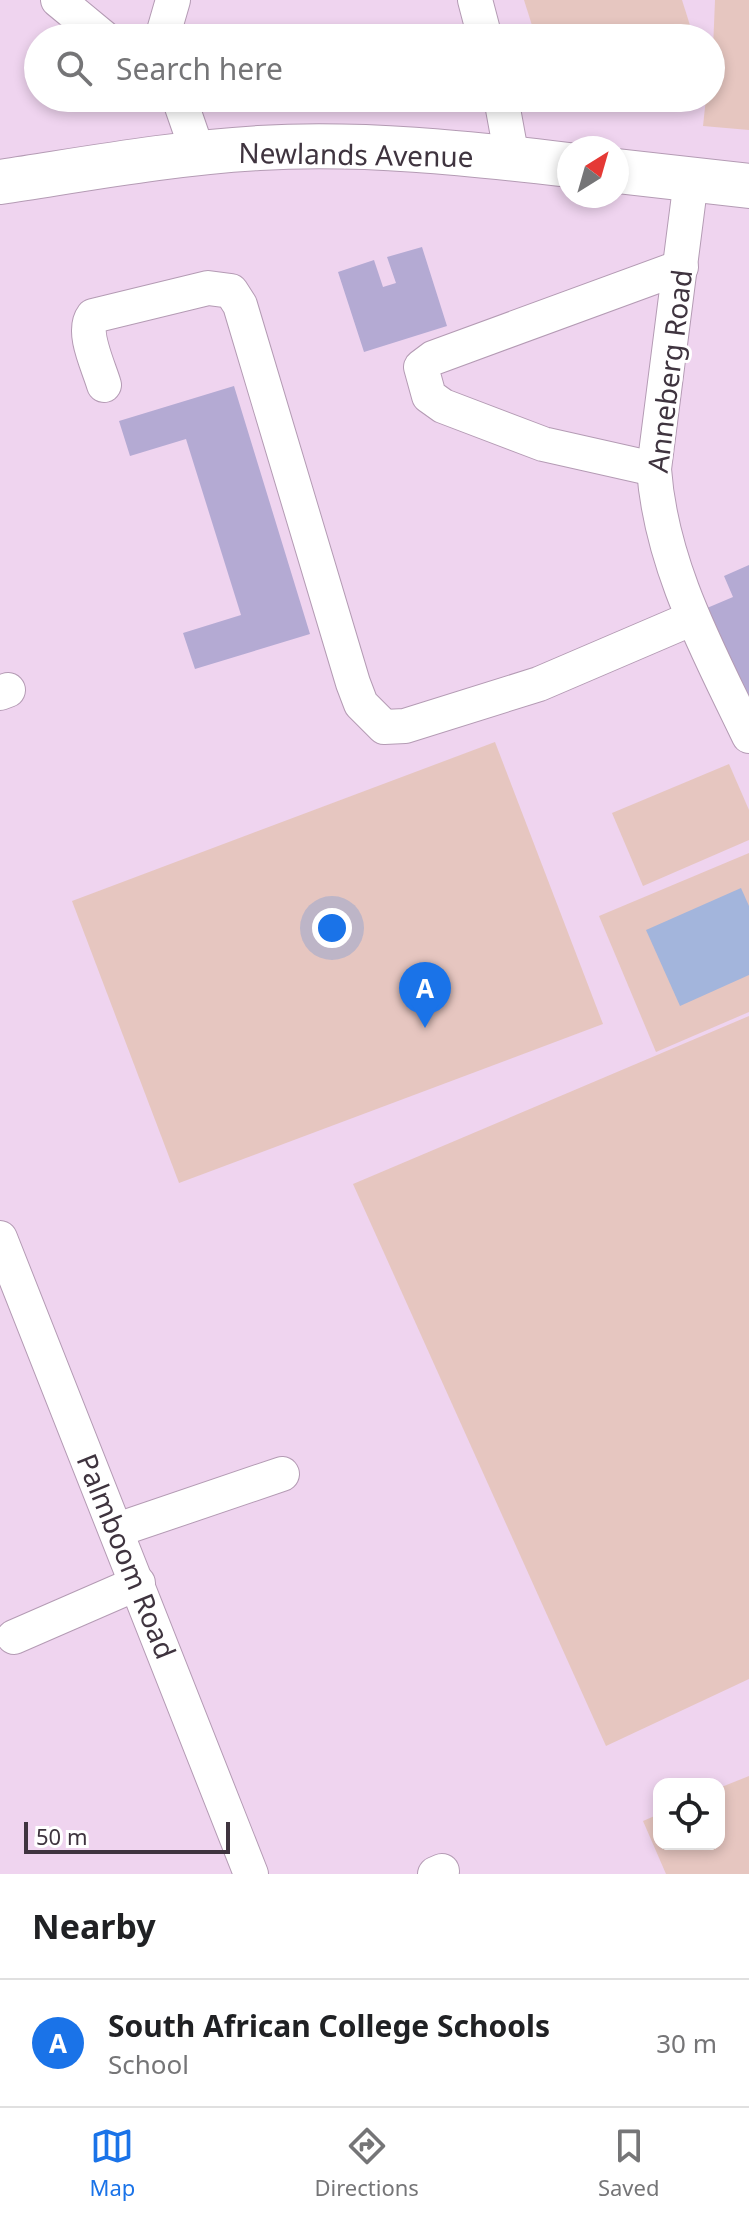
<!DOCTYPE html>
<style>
:root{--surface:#fff;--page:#f6f6f6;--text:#202124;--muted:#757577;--line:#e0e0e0;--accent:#1a73e8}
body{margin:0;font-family:"Noto Sans",sans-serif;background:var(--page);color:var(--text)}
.controls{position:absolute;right:24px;bottom:24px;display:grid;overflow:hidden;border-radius:16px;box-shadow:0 4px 12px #0003}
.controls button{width:72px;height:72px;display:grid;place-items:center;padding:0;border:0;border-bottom:2px solid var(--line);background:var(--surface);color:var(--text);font:40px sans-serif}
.compass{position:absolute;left:557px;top:136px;width:72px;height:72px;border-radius:50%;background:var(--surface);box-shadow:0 4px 12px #0003;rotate:37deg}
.scale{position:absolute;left:24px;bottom:20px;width:206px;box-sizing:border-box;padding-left:8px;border:4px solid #3f343f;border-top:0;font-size:22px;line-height:28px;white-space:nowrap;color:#3f343f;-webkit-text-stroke:6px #fff;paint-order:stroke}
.you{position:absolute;left:332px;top:928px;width:28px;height:28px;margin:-20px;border:6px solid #fff;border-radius:50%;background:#1a73e8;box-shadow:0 0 0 12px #1a73e833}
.badge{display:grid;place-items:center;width:52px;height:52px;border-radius:50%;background:var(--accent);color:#fff;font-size:26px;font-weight:700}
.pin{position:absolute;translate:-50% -66px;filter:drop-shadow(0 2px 4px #0008)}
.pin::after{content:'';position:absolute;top:42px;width:28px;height:24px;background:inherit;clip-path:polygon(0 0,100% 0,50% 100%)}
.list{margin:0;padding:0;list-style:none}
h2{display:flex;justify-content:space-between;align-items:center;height:104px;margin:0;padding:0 32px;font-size:34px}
h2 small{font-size:26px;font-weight:400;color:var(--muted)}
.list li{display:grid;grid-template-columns:52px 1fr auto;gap:24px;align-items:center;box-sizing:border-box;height:128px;padding:0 32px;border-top:2px solid var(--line)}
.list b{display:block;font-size:30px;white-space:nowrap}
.list p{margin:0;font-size:26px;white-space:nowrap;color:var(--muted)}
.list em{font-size:26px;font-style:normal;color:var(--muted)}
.icon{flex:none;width:44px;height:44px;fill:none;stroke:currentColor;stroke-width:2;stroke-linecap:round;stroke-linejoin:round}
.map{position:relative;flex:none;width:749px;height:1874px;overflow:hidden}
.search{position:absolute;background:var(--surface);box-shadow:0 4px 12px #0003;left:24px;right:24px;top:24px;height:88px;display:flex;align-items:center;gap:20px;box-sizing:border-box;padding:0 28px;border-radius:44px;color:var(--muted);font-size:30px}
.sheet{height:232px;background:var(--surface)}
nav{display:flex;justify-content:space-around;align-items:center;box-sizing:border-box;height:112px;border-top:2px solid var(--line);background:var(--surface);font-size:22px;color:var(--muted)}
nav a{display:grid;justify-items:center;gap:4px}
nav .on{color:var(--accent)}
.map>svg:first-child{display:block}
</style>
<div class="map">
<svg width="749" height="1874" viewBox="0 0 749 1874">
<rect width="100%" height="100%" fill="#efd4ef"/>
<g fill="#e6c6c0">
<path d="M 524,0 L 682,0 L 694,38 L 536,38 Z"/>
<path d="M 715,0 L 749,0 L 749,130 L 703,126 L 706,98 L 711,98 Z"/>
<path d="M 495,742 L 603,1024 L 179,1183 L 72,901 Z"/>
<path d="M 729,764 L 749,810 L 749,840 L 643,886 L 612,813 Z"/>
<path d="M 749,853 L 749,1012 L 656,1052 L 599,916 Z"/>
<path d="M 749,1016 L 749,1679 L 606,1746 L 353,1184 Z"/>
<path d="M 749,1776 L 749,1874 L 666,1874 L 643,1821 L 659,1814 L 659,1844 L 719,1844 L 719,1788 Z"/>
</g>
<path fill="#a3b5dc" d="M 741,888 L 749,906 L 749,975 L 680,1006 L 646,930 Z"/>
<g fill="#b4aad3">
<path d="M 422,247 L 447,326 L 364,352 L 338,272 L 374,260 L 383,287 L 396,283 L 387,257 Z"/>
<path d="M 234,386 L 310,634 L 195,669 L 183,633 L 241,615 L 186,439 L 130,456 L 119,421 Z"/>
<path d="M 749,565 L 749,698 L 707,608 L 733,597 L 724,576 Z"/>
</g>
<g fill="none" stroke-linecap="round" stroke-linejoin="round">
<defs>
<g id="minor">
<path d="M 58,0 L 104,38"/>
<path d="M 475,0 L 485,38"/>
<path d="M 162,38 L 173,0"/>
<path d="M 179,98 L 198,153"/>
<path d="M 501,98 L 512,158"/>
<path d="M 691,180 L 654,469 C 661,566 708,650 749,736"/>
<path d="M 104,385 C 99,367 81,332 93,316 L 208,288 L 231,291 L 240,305 L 353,683 L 361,704 L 384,727 L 405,726 L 539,684 L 693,618"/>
<path d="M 654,469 L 543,444 L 443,406 L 429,396 L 421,367 L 433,358 L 681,267"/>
<path d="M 0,693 L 8,690"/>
<path d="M 0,1238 L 251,1874"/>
<path d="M 117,1530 L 282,1474"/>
<path d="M 14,1637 L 138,1583"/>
<path d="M 435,1874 L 442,1871"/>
</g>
<g id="major">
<path d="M 617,171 L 749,186"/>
<path d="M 0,182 C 86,169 172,153 259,148 C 362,142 467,153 569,165"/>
</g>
</defs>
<use href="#minor" stroke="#b49bb4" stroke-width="36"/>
<use href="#major" stroke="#b49bb4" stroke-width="46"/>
<use href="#minor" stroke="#fff" stroke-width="34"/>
<use href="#major" stroke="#fff" stroke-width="44"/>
</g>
<g text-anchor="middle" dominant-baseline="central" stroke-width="6" stroke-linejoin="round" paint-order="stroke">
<g font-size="28" fill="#3f343f" stroke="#fff">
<text transform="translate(356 154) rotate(1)">Newlands Avenue</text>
<text transform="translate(669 371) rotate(-83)">Anneberg Road</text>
<text transform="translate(127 1556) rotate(68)">Palmboom Road</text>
</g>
</g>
</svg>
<div class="controls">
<button><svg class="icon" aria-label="locate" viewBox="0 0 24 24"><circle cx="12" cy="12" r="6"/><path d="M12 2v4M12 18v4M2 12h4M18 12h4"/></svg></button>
</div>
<svg class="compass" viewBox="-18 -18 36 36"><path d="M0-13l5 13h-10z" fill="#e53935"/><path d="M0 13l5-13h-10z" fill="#757577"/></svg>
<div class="scale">50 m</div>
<div class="you"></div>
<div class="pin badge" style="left:425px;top:1028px">A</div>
<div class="search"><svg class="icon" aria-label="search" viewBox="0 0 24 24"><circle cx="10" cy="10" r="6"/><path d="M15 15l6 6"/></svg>Search here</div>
</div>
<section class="sheet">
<h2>Nearby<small></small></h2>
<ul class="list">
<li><span class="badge">A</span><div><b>South African College Schools</b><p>School</p></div><em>30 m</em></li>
</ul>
</section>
<nav>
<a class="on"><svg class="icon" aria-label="map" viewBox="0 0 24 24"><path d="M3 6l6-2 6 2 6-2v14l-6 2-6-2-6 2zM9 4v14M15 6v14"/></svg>Map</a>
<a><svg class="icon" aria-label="directions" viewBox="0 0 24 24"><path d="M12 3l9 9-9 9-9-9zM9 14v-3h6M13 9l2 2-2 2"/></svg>Directions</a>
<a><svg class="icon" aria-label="saved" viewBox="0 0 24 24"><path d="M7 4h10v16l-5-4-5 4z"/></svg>Saved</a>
</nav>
